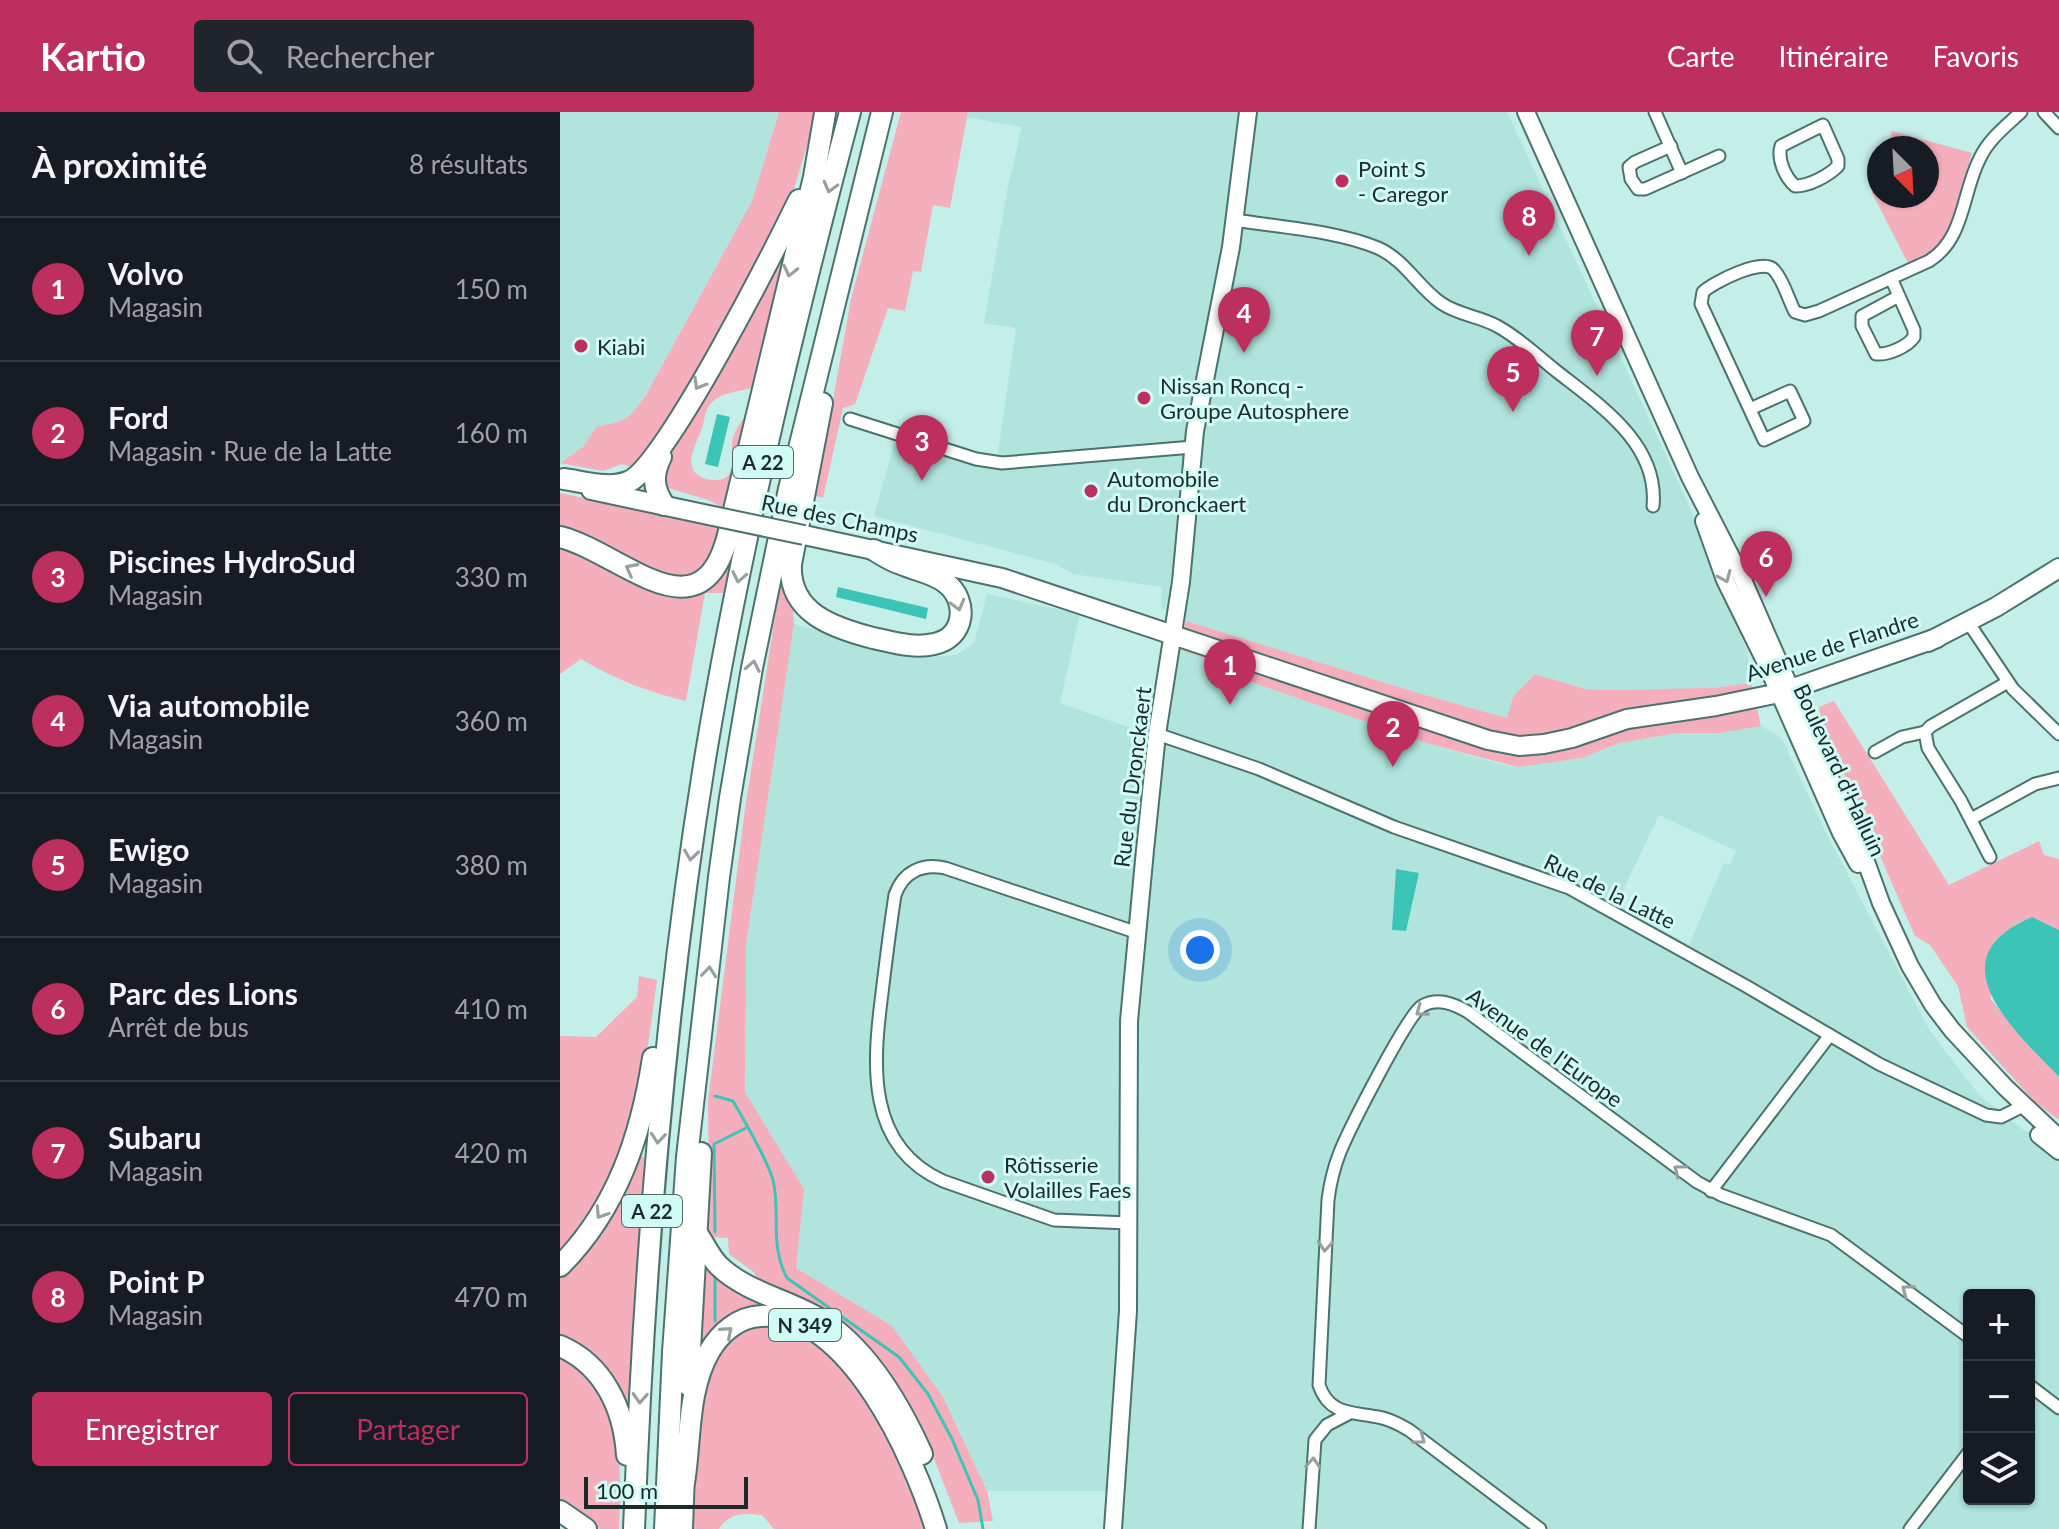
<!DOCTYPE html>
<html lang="fr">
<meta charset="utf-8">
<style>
:root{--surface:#171b24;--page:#20242c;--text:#f1f3f6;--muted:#9ea1a6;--line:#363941;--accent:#bd2f5e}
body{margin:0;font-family:Lato,sans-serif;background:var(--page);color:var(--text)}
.controls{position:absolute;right:24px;bottom:24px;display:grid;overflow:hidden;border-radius:8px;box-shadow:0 2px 6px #0004}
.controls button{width:72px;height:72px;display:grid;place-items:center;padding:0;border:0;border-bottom:2px solid var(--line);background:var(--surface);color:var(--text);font:40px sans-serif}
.compass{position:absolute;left:1307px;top:24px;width:72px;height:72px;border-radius:50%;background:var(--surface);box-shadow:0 2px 6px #0004;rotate:156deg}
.scale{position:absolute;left:24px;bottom:20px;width:164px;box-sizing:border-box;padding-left:8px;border:4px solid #1b2b29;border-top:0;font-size:22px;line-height:28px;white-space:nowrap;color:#1b2b29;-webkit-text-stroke:6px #d1fbf5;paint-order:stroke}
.you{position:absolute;left:640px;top:838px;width:28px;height:28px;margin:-20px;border:6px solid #fff;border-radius:50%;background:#1a73e8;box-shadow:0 0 0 12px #1a73e833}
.badge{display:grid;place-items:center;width:52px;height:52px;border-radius:50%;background:var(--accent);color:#fff;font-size:26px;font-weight:700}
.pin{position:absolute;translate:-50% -66px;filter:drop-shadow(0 2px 4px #0008)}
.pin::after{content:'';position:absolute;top:42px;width:28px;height:24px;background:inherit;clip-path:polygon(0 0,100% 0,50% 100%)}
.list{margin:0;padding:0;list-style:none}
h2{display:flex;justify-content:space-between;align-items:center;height:104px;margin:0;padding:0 32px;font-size:34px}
h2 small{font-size:26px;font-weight:400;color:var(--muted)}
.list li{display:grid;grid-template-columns:52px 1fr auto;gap:24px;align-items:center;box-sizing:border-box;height:144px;padding:0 32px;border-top:2px solid var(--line)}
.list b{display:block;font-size:30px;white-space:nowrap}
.list p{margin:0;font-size:26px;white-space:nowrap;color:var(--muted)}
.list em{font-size:26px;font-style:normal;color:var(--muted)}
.actions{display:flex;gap:16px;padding:24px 32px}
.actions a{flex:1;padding:18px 0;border:2px solid var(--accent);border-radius:8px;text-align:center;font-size:28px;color:var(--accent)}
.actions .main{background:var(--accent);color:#fff}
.icon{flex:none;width:44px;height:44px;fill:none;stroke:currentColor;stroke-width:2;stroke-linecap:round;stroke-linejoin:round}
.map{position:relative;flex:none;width:1499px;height:1417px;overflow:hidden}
header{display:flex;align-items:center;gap:48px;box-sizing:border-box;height:112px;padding:0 40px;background:var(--accent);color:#fff}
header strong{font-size:38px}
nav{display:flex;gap:44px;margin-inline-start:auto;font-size:28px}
.search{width:560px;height:72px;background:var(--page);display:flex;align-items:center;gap:20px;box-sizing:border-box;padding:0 28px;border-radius:8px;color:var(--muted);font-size:30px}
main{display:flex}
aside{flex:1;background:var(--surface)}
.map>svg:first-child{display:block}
</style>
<header>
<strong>Kartio</strong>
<div class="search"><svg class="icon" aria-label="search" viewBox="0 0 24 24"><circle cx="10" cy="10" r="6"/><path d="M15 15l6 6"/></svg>Rechercher</div>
<nav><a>Carte</a><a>Itinéraire</a><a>Favoris</a></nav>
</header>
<main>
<aside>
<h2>À proximité<small>8 résultats</small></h2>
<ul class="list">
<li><span class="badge">1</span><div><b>Volvo</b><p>Magasin</p></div><em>150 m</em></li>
<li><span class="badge">2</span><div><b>Ford</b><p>Magasin · Rue de la Latte</p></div><em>160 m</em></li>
<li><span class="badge">3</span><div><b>Piscines HydroSud</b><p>Magasin</p></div><em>330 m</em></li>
<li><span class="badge">4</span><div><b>Via automobile</b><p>Magasin</p></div><em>360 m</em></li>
<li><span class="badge">5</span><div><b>Ewigo</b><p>Magasin</p></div><em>380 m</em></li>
<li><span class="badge">6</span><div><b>Parc des Lions</b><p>Arrêt de bus</p></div><em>410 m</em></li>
<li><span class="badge">7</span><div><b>Subaru</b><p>Magasin</p></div><em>420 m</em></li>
<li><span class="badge">8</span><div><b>Point P</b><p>Magasin</p></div><em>470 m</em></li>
</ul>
<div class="actions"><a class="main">Enregistrer</a><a>Partager</a></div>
</aside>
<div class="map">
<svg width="1499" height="1417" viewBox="0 0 1499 1417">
<rect width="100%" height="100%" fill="#c4eee8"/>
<g fill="#b1e4dd" fill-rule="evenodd">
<path d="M 0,0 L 219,0 L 192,89 L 86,283 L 73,301 L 57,312 L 37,314 L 24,334 L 0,350 Z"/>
<path d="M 408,0 L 947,0 L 1132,400 L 1138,421 L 1187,538 L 1191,571 L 1153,576 L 1049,578 L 1025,577 L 975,562 L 948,606 L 858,581 L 626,509 L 601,495 L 602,475 L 513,462 L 496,452 L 314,404 L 335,329 L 436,354 L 456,216 L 424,211 L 448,74 L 462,15 L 407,5 Z"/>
<path d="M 427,482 L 520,502 L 500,591 L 582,620 L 602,618 L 619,537 L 680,561 L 688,569 L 870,632 L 944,653 L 958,655 L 1022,646 L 1059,631 L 1117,621 L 1160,621 L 1201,614 L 1221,625 L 1264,717 L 1370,919 L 1419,983 L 1462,1017 L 1499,1035 L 1499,1417 L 563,1417 L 566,1379 L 427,1379 L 383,1285 L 332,1214 L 236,1156 L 244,1077 L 185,980 L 186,832 L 234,512 L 359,546 L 397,543 L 414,531 ZM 1099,703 L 1176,739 L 1170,753 L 1164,751 L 1129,833 L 1056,793 ZM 1409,1183 L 1469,1183 L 1469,1387 L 1409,1387 Z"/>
</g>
<g fill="#f4aebc">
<path d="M 219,0 L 257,0 L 234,77 L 224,100 L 92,340 L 77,357 L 62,352 L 43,359 L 0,351 L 24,334 L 37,314 C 65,311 71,305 86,283 L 192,89 Z"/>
<path d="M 341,0 L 408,0 L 390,96 L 373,93 L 361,160 L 353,159 L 345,199 L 328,196 L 295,292 L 283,296 L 263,386 L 256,384 L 291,187 Z"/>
<path d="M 1332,19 L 1412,41 C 1404,67 1393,123 1371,140 C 1364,145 1355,148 1348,151 L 1312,81 L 1319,60 L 1319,84 L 1367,84 L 1367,36 L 1327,36 Z"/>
<path d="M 234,110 L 193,276 C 180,279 163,280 152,290 C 144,297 145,310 141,319 C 135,335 120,359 146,367 C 152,368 159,369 165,366 C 177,359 170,336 173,325 C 176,317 181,309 187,303 L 166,384 L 166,398 L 151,389 L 105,375 L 107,373 L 106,370 L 101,373 L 104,349 L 181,213 Z"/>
<path d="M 0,381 L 161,414 L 143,460 L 112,467 L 0,418 Z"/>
<path d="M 0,430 L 117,482 L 172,443 L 164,481 L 145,481 L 126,589 C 88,580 55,567 21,547 L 0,562 Z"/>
<path d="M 220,473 L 226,474 L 233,494 L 234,512 L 186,832 L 185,980 L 244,1077 L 236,1156 L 332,1214 L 383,1285 L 427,1379 L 433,1409 L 399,1411 L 366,1326 L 195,1168 L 195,1161 L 169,1142 L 168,1126 L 149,1125 L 148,989 L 185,697 Z"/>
<path d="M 626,509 L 858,581 L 947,606 L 953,585 L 975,562 L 1025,577 L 1049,578 L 1153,576 L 1191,571 L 1201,614 L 1160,621 L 1117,621 L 1059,631 L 1022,646 L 958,655 L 870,632 L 688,569 L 680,561 L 619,537 Z"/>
<path d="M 1274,589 L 1389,773 L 1479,729 L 1484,743 L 1499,747 L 1499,818 L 1472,805 L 1454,813 L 1430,886 L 1461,925 L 1499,965 L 1499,1008 L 1475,990 L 1407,915 L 1398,874 L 1370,833 L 1355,824 L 1261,609 L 1259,595 Z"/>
<path d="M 79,864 L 97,868 C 90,917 85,967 71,1015 C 58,1060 29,1101 0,1138 L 0,924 L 36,925 L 77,885 Z"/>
<path d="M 79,1042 L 84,1046 L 69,1305 L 0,1226 L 0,1165 L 18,1145 Z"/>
<path d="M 140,1148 L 221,1198 L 138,1242 Z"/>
<path d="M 214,1210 L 259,1231 L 282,1256 L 331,1328 L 367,1417 L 214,1417 L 202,1403 C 183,1401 170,1400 159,1417 L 133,1417 L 140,1294 L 157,1240 L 186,1215 Z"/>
<path d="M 0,1242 C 10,1249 23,1256 30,1265 C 64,1308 61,1365 59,1417 L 40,1417 L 0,1391 Z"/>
</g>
<g fill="#3cc4b7">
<path d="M 157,302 L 170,305 L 158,355 L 145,352 Z"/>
<path d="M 278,475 L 368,496 L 366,507 L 276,485 Z"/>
<path d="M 836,757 L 859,761 L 846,819 L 832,818 Z"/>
<path d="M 1472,805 L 1499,818 L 1499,965 C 1454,918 1373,847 1472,805 Z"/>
</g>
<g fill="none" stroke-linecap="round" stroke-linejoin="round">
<g stroke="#3cc4b7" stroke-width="3">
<path d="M 155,984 L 173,989 C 184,1008 207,1047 213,1068 C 221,1101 209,1132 227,1166 L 339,1245 L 368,1282 L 392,1327 L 418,1388 L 423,1417"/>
<path d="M 155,1120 L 154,1032 L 186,1016"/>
<path d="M 155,1163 L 155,1209"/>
</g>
<defs>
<g id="minor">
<path d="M 1095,0 L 1122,61"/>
<path d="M 1484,0 L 1499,16"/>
<path d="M 1263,13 L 1278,47 L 1278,54 C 1268,64 1249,74 1235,74 C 1225,65 1217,47 1221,34 Z"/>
<path d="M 1111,34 L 1075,50 L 1069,55 L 1071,67 L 1078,77 L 1085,77 L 1159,44"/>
<path d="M 675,108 C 718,115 779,119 818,136 C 845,148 858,175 881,191 C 898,203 919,204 937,214 C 958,225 976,243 995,258 C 1038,292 1099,331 1093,394"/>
<path d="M 1331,166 L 1354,218 L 1354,225 C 1347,235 1328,243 1316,242 L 1302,214 L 1302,204 L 1339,184"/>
<path d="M 1190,297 L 1230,279 L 1244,309 L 1204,328 L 1141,192 L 1143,180 C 1154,170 1203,145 1214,158 C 1224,169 1228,187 1235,200 L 1245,203 L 1259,199 L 1369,149 C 1405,127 1402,80 1420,46 C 1429,27 1446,14 1461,0"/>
<path d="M 290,307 L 416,347 L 442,351 L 633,335"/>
<path d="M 1408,510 L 1453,577 L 1499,622"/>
<path d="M 1365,620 L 1368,636 L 1401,689 L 1430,745"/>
<path d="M 597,622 L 699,657 L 834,715 L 1009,776 L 1186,874 L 1319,952 L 1426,1003 L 1441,1005 L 1463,994"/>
<path d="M 1315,640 L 1342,625 L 1365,620 L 1371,614 L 1448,570"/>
<path d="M 1411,707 L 1475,672 L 1499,666"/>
<path d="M 1151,1079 L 1270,923"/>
<path d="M 569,1111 L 494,1108 L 383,1069 C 305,1034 313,951 322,881 C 326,848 330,815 335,783 C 343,760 362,751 385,756 L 578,821"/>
<path d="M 1469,1273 L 1499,1296"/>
<path d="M 749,1417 L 755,1328 L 767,1313 L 788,1302"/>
<path d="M 980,1417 L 849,1318 C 839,1312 830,1307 818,1305 C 792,1300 769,1303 759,1273 L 768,1088 C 770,1072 774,1055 780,1040 C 789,1018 847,903 862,894 C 878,885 894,892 908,900 L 1137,1070 L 1161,1083 L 1271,1123 L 1409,1225"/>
<path d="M 1350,1417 L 1409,1340"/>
</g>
<g id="secondary">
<path d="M 966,0 L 1130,365 L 1183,468 L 1267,661 L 1288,700 L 1321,791 L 1350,854 L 1373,893 L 1392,918 L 1445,975 L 1499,1026"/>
<path d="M 1144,409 L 1165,468 L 1206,551 L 1281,721 L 1298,752"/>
<path d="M 1479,1023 L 1499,1039"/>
<path d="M 553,1417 L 568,1199 L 569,909 L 585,738 L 597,622 L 621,470 L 635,319 L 671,135 L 688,0"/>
</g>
<g id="primary">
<path d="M 31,378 L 153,404"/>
<path d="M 244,423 L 442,466 L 928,628 L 959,634 L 984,632 L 1012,626 L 1067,607 L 1156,594 L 1219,581 L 1377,526"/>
<path d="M 1368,530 L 1436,495 L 1499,456"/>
</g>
<g id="motorway">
<path d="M 262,291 L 231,452 C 228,501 274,516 313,526 C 333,530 354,537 374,532 C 405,526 409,489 386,471 C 372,460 356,459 341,452 C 331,449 322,443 314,438"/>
<path d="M 101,345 C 92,363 93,376 104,393"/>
<path d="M 4,367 C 25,370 50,378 70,369 C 107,351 216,135 239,88"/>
<path d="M 0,425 C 61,440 141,530 168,423 L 254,65 L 265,1"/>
<path d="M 138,1123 C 145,1133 150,1145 159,1154 C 187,1181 230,1188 263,1209 C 309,1239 340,1293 362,1342"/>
<path d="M 0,1154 C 57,1097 81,1024 93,946"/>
<path d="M 0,1234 C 44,1253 64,1297 67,1343"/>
<path d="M 128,1273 L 141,1041"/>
<path d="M 124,1371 C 131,1329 127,1279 149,1240 C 160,1221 178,1205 201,1204 C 289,1197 355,1348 376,1417"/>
<path d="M 0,1399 L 26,1417"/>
<path d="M 74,1417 C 84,1157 104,898 146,641 C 182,425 234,212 290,0"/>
<path d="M 105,1417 L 113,1240 L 127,1045 L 159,765 L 170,686 L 192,556 L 229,377 L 322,0"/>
<path d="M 122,1417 L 124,1361"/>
</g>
</defs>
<use href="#minor" stroke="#4c726d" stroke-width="15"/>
<use href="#secondary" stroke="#4c726d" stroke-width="20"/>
<use href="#primary" stroke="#4c726d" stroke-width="22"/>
<use href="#motorway" stroke="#4c726d" stroke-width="24"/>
<use href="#minor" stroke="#fff" stroke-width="11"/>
<use href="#secondary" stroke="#fff" stroke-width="16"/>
<use href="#primary" stroke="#fff" stroke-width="18"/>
<use href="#motorway" stroke="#fff" stroke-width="20"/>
<defs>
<path id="primary-bridge" d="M 153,404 L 244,423"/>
</defs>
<use href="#primary-bridge" stroke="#4c726d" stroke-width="22" stroke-linecap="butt"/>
<use href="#primary-bridge" stroke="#fff" stroke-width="18"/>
</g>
<defs><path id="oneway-chevron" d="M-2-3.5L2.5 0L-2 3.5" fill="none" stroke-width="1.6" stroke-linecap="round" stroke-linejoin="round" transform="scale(2)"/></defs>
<g stroke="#98a09f">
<use href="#oneway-chevron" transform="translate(270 75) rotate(105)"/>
<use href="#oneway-chevron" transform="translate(230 159) rotate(103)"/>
<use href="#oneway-chevron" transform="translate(139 272) rotate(120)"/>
<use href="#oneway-chevron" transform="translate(71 457) rotate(-152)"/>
<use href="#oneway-chevron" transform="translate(179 465) rotate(101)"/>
<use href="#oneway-chevron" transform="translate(1165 465) rotate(67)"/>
<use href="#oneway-chevron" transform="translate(398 493) rotate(75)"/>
<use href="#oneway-chevron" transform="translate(193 554) rotate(-79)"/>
<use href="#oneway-chevron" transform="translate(131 743) rotate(98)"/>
<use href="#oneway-chevron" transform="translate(149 860) rotate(-84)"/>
<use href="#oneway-chevron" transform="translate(861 899) rotate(143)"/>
<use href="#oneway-chevron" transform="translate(98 1026) rotate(95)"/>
<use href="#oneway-chevron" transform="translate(1119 1058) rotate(-143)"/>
<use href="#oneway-chevron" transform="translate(41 1101) rotate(123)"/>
<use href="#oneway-chevron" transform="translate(765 1134) rotate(94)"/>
<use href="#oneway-chevron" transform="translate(1347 1178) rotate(-143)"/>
<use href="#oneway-chevron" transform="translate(167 1220) rotate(-41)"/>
<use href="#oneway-chevron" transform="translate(80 1286) rotate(93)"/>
<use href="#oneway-chevron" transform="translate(860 1327) rotate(37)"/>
<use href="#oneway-chevron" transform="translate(753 1351) rotate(-86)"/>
</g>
<g fill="#bd2f5e" stroke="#d1fbf5" stroke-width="3">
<circle cx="782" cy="69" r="8"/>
<circle cx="21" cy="234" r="8"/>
<circle cx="584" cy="286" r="8"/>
<circle cx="531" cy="379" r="8"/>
<circle cx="428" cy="1065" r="8"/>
</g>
<g text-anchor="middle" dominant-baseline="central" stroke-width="6" stroke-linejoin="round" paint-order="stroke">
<g fill="#d1fbf5" stroke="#526966" stroke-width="2">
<rect x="173" y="334" width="60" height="32" rx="6"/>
<rect x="62" y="1083" width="60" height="32" rx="6"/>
<rect x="209" y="1197" width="72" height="32" rx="6"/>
</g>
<g font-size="20" font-weight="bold" fill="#1b2b29">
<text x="203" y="350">A 22</text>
<text x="92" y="1099">A 22</text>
<text x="245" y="1213">N 349</text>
</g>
<g font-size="22" fill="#1b2b29" stroke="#d1fbf5" text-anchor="start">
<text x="798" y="56">Point S<tspan x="798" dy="25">- Caregor</tspan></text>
<text x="37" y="234">Kiabi</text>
<text x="600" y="273">Nissan Roncq -<tspan x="600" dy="25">Groupe Autosphere</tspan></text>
<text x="547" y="366">Automobile<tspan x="547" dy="25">du Dronckaert</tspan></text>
<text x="444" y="1052">Rôtisserie<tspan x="444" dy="25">Volailles Faes</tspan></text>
</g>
<g font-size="22" fill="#1b2b29" stroke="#d1fbf5">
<text transform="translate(280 406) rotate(12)">Rue des Champs</text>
<text transform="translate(1272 534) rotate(-18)">Avenue de Flandre</text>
<text transform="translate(1280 658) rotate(65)">Boulevard d'Halluin</text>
<text transform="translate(572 665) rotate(-83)">Rue du Dronckaert</text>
<text transform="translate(1050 779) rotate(26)">Rue de la Latte</text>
<text transform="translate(985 935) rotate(36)">Avenue de l'Europe</text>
</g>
</g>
</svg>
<div class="controls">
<button>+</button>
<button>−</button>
<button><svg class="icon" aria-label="layers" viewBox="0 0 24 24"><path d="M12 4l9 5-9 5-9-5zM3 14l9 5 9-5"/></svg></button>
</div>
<svg class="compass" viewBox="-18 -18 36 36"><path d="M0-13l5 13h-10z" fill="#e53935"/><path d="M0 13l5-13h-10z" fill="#9ea1a6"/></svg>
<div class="scale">100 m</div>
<div class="you"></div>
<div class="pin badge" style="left:670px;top:593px">1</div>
<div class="pin badge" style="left:833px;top:655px">2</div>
<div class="pin badge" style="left:362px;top:369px">3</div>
<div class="pin badge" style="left:684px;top:241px">4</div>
<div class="pin badge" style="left:953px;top:300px">5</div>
<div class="pin badge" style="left:1206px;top:485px">6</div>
<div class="pin badge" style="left:1037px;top:264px">7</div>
<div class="pin badge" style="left:969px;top:144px">8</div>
</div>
</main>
